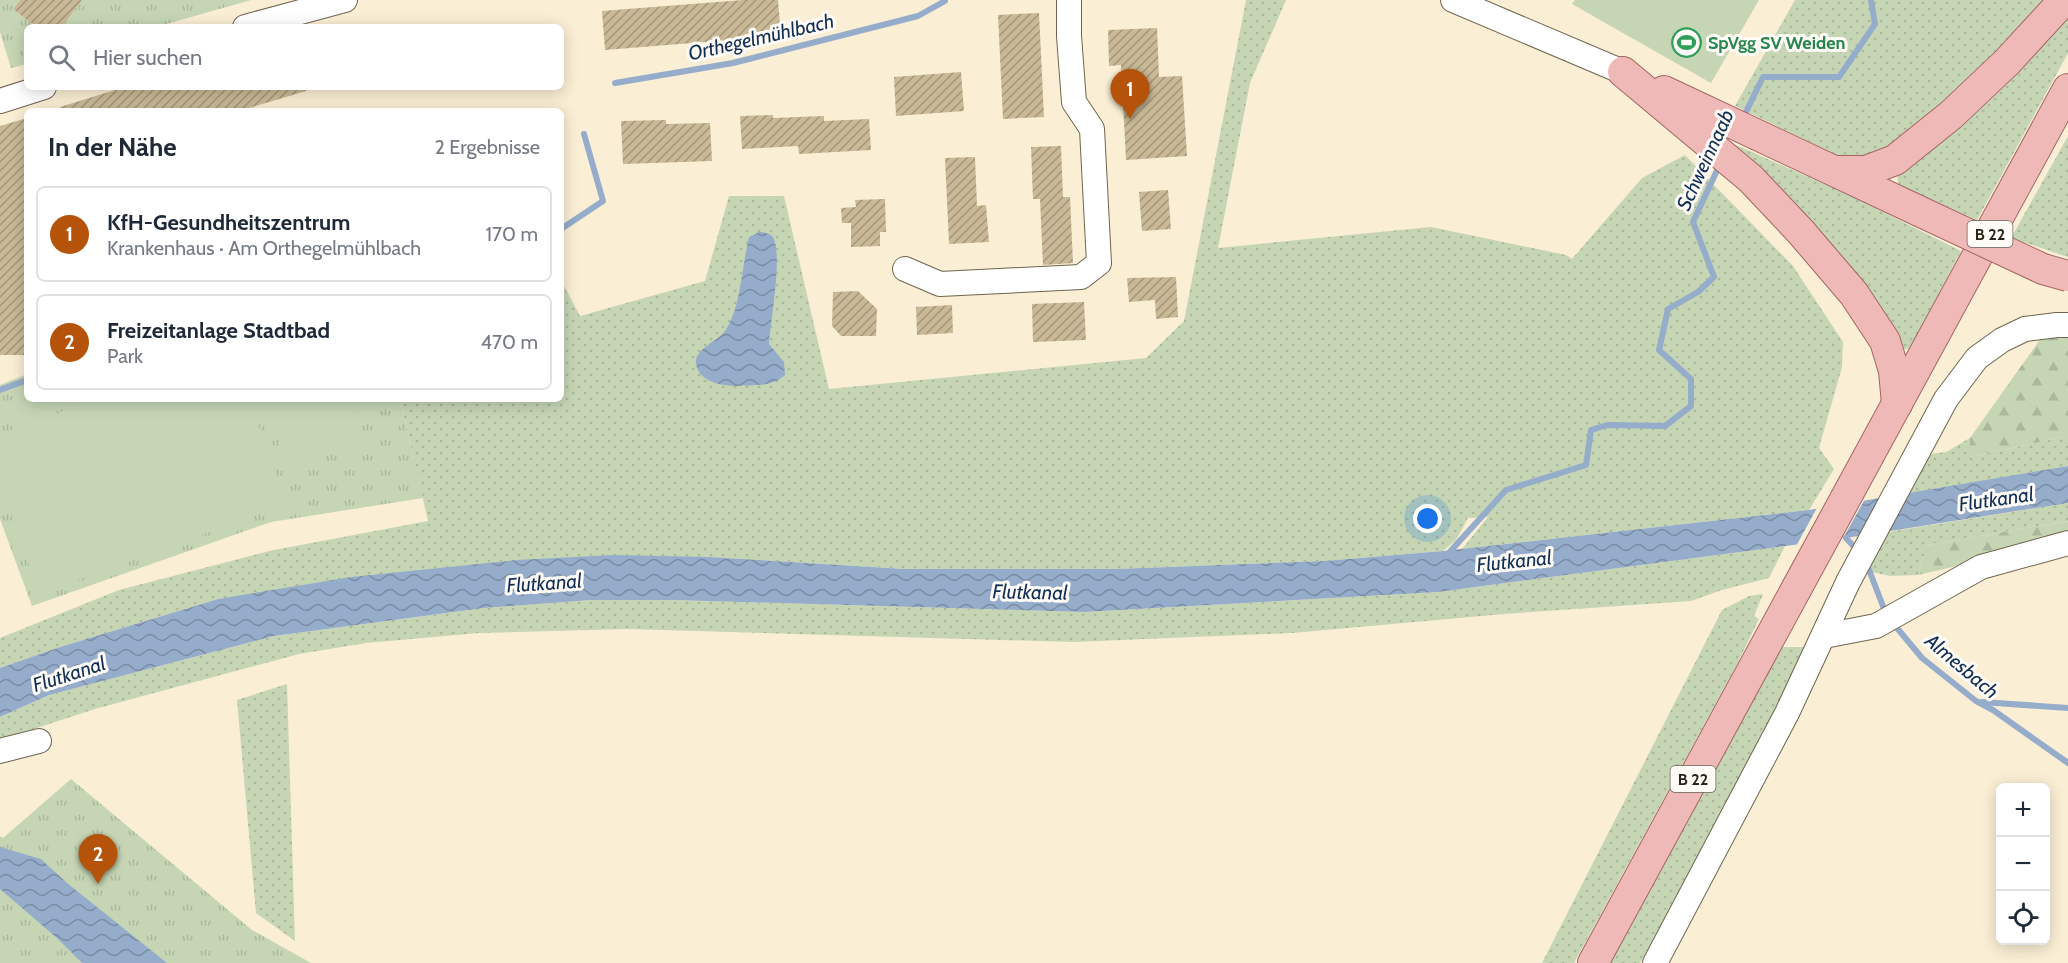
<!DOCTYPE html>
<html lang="de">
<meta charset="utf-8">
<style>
:root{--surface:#fff;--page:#f2f2f3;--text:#1f2937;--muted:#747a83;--line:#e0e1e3;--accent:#b45309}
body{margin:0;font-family:Cabin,sans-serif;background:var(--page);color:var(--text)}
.controls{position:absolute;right:18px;bottom:18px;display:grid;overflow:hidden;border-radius:9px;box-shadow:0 3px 15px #0003}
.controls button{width:54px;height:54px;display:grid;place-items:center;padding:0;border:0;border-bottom:2px solid var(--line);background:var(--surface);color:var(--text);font:30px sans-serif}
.you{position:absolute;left:1428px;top:519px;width:21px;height:21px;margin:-15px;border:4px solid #fff;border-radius:50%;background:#1a73e8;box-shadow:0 0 0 9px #1a73e833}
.badge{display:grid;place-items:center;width:39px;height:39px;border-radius:50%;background:var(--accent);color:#fff;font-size:20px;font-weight:700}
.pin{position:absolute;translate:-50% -50px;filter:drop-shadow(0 2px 3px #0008)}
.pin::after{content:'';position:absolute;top:32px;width:21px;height:18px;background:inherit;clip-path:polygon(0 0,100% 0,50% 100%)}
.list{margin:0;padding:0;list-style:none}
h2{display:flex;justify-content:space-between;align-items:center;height:78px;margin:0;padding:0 24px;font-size:26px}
h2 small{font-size:20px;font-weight:400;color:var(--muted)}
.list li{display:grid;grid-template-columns:39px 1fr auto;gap:18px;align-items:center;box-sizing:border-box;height:96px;margin:0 12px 12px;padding:0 12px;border:2px solid var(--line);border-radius:9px}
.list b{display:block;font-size:22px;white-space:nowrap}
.list p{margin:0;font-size:20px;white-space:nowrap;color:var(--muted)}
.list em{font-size:20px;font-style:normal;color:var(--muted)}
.icon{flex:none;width:33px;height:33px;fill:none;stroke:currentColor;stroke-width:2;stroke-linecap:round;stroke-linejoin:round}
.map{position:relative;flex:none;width:2068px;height:963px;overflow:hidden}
.search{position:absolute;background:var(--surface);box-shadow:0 3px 15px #0003;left:24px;top:24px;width:540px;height:66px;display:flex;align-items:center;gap:15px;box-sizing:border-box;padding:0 21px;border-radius:9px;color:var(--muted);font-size:22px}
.panel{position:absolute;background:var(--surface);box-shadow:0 3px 15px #0003;left:24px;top:108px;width:540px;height:294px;border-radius:9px}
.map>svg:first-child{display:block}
</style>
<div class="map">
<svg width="2068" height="963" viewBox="0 0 2068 963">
<defs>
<pattern id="grass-dots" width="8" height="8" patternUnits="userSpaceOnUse" patternTransform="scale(1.5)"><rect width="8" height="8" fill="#c6d6b5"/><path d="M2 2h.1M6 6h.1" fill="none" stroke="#aab89b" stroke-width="1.8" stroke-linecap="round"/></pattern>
<pattern id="forest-firs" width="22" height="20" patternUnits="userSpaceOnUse" patternTransform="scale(1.5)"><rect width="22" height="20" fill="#c6d6b5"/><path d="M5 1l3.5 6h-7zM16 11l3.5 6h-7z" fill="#aab89b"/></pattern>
<pattern id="park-tufts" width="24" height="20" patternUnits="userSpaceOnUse" patternTransform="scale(1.5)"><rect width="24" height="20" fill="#c6d6b5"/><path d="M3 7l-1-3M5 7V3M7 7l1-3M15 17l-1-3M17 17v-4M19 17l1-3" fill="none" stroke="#aab89b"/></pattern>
<pattern id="water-waves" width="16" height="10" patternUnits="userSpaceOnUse" patternTransform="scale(1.5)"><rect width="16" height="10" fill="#96accb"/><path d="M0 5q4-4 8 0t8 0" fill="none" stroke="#7a8ca4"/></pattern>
<pattern id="building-hatch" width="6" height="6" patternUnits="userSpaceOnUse" patternTransform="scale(1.5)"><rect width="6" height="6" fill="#c9b996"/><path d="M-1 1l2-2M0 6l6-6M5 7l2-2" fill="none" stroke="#a3967a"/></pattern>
</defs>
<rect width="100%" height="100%" fill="#faeed4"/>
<g fill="url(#grass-dots)">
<path d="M 1246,0 L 1286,0 L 1250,83 L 1218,248 L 1431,227 L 1566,255 L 1572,259 L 1642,178 L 1685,155 L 1793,266 L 1843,342 L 1842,367 L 1819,448 L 1834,469 L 1809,510 L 1462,549 L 1488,517 L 1468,518 L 1456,540 L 1443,551 L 1324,561 L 1115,569 L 905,569 L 710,557 L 218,599 L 60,647 L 0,668 L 0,638 L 119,590 L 269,551 L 428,521 L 400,399 L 561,399 L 561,280 L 580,316 L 705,281 L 729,196 L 784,196 L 829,389 L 1146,358 L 1184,321 Z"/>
<path d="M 1795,0 L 2050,0 L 1916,131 L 1863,161 L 1837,155 L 1735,106 Z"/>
<path d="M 2068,10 L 2068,53 L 1977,220 L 1899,185 L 1897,177 L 1899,174 Z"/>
<path d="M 2068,136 L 2068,257 L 2011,238 Z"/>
<path d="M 1723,139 L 1853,197 L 1961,251 L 1910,348 L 1900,351 Z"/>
<path d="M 2068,436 L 2068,466 L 1899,496 L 1922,455 L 1946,452 L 1970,438 L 1970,457 Z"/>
<path d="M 2068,503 L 2068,521 L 1927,545 L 1918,575 L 1891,576 L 1860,570 L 1881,533 Z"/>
<path d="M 1785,546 L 1769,578 L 1722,590 L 1691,601 L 1504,614 L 1292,633 L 1073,642 L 627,629 L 478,633 L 366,643 L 299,654 L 95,709 L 0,740 L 0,717 L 49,695 L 274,636 L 484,608 L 591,600 L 674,600 L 1084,612 L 1438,592 Z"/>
<path d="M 1763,594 L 1754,616 L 1759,619 L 1737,664 L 1574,963 L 1542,963 L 1722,610 L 1749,596 Z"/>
<path d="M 1779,647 L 1804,647 L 1759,748 L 1640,963 L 1609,963 Z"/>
<path d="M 287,684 L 295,941 L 256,913 L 237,700 Z"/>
</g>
<g fill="url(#forest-firs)">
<path d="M 2068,333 L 2068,436 L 1970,457 L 1970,438 L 2044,334 Z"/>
<path d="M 2068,521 L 2068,534 L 1974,562 L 1918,575 L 1927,545 Z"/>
</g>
<g fill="url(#park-tufts)">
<path d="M 0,0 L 20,0 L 13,9 L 36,27 L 27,27 L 27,64 L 11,68 L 0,32 Z"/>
<path d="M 82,0 L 251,0 L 156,27 L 62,27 Z"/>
<path d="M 27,374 L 27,399 L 400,399 L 423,498 L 271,522 L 32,606 L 0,519 L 0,385 Z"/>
<path d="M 71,779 L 252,930 L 311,963 L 0,963 L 0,836 L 3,838 Z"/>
</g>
<g fill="#c6d6b5">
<path d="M 1575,0 L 1759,0 L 1711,83 L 1572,4 Z"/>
<path d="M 33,399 L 74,399 L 0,426 L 0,411 Z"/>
<path d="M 96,399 L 249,399 L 287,504 L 40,594 L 0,485 L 0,434 Z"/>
<path d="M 264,399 L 350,399 L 365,442 L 289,469 Z"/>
</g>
<g fill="url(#water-waves)">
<path d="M 759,232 C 764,232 769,233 772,236 C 784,249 770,324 769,344 L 784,362 L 785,375 C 772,387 753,385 737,386 C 722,386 699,382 696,364 C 694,349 717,342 725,331 C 741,308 742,265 749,237 Z"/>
<path d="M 2068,466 L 2068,503 L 1846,538 L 1438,592 L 1084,612 L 674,600 L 591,600 L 484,608 L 274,636 L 49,695 L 0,717 L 0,668 L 60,647 L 218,599 L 351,577 L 517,560 L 613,555 L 710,557 L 905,569 L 1115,569 L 1324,561 L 1443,551 L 1809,510 Z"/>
<path d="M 0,847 L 41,859 L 67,883 L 167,963 L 82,963 L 58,939 L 0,889 Z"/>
</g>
<path fill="#faeed4" d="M 1865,499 L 1841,542 L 1795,548 L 1818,506 Z"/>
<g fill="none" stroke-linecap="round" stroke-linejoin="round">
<g stroke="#96accb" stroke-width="6">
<path d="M 615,83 L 733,63 L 918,16 L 945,1"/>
<path d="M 1743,118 L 1763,77 L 1839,77 L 1875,24 L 1871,0"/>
<path d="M 561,229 L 603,201 L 584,134"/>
<path d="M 0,390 L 27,380"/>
<path d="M 1846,538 L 1858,551"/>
<path d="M 1446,556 L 1506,490 L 1586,465 L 1591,430 L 1607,425 L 1665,426 L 1691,406 L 1691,379 L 1659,350 L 1668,309 L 1698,292 L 1714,277 L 1693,222 L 1720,164"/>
<path d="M 1866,562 L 1886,614"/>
<path d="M 1892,622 L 1922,658 L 1976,701 L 1993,710 L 2068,763"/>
<path d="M 1982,702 L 2068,708"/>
</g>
</g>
<g fill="url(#building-hatch)">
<path d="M 20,0 L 82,0 L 62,27 L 36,27 L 13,9 Z"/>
<path d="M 743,0 L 778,0 L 781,36 L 605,50 L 602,11 Z"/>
<path d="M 1039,13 L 1044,117 L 1003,119 L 998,15 Z"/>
<path d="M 1157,28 L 1159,77 L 1182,76 L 1187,156 L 1126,160 L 1121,65 L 1109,66 L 1108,30 Z"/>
<path d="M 961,72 L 964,111 L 896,116 L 894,77 Z"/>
<path d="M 125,87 L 305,87 L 306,91 L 239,111 L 60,111 L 60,107 Z"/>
<path d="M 773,115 L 773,118 L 824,116 L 824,121 L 869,119 L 871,150 L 799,154 L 798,146 L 742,149 L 740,116 Z"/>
<path d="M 27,118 L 27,355 L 0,355 L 0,126 Z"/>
<path d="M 666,120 L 666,124 L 710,123 L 712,161 L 623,164 L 621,121 Z"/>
<path d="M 1061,146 L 1063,197 L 1070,197 L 1073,263 L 1043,265 L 1040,199 L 1033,199 L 1031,147 Z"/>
<path d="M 975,157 L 977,206 L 986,205 L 989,242 L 949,244 L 945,158 Z"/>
<path d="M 1168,190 L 1171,229 L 1142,231 L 1139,192 Z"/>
<path d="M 885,199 L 886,232 L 880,232 L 880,246 L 851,247 L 851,223 L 842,223 L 841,208 L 856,207 L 855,200 Z"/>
<path d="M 1176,277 L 1178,317 L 1156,319 L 1155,300 L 1129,302 L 1127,278 Z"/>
<path d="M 858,291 L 877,309 L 876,336 L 841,336 L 832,326 L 833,292 Z"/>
<path d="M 1084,302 L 1086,340 L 1033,342 L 1032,304 Z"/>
<path d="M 952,305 L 953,333 L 917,335 L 916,307 Z"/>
</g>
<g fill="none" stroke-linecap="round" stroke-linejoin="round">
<defs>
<g id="minor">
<path d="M 1453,0 L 1623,72"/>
<path d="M 245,27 L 345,0"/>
<path d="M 0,101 L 44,87"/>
<path d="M 905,269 L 940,284 L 1081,277 L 1099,263 L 1092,129 L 1074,102 L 1069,36 L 1069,0"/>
<path d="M 1824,636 L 1876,626 L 1981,567 L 2068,543"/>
<path d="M 0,751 L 39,741"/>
<path d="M 1655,963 L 1787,713 L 1848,582 L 1946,399 L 1977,358 L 2002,340 L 2025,329 L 2057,325 L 2068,325"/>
</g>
<g id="major">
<path d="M 1623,72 L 1751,179 L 1801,232 L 1854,294 L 1885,341 L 1894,371 L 1897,404"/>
<path d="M 1664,91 L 1919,211"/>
<path d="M 1837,171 L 1866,171 L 1895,160 L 1951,115 L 2007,62 L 2064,0"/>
<path d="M 1593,963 L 2068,89"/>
</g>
</defs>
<use href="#minor" stroke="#6f654e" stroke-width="26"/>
<use href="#major" stroke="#a36662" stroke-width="32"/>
<use href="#minor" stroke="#fff" stroke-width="24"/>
<use href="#major" stroke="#efb9b8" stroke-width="30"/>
<defs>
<path id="major-bridge" d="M 1919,211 L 2043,269 L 2068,276"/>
</defs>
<use href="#major-bridge" stroke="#a36662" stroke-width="32" stroke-linecap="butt"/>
<use href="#major-bridge" stroke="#efb9b8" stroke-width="30"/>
</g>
<defs>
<symbol id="stadium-ring" viewBox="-11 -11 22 22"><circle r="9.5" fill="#fffcf7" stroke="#2e9e5b" stroke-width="1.5"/><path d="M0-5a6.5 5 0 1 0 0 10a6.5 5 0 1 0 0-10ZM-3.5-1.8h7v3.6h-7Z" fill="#2e9e5b"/></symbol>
</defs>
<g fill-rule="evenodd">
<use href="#stadium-ring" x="1670" y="26" width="33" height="33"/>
</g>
<g text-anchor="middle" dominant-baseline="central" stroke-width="6" stroke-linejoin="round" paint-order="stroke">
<g fill="#fffcf7" stroke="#68655c" stroke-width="1.5">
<rect x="1967.5" y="221" width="45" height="26" rx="4.5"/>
<rect x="1670.5" y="766" width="45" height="26" rx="4.5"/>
</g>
<g font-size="16" font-weight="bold" fill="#28241a">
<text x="1990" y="234">B 22</text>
<text x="1693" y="779">B 22</text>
</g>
<g font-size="18" font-weight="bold" fill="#27864d" stroke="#fffcf7" text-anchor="start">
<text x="1708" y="43">SpVgg SV Weiden</text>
</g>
<g font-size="20" font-style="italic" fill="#102e56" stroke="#fffcf7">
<text transform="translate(761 37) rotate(-13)">Orthegelmühlbach</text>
<text transform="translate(1705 160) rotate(-65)">Schweinnaab</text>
<text transform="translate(1996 499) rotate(-8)">Flutkanal</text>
<text transform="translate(1514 561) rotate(-6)">Flutkanal</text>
<text transform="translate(544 583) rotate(-4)">Flutkanal</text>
<text transform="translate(1030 592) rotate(1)">Flutkanal</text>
<text transform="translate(1962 666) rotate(40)">Almesbach</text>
<text transform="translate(69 674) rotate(-18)">Flutkanal</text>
</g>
</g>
</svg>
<div class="controls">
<button>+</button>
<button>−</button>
<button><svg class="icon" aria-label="locate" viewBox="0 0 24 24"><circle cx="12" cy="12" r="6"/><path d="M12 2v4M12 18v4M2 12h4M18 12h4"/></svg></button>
</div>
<div class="you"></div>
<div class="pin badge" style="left:1130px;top:119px">1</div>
<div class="pin badge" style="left:98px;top:884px">2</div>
<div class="search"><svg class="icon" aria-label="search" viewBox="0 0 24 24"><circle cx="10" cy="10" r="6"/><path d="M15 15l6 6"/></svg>Hier suchen</div>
<section class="panel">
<h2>In der Nähe<small>2 Ergebnisse</small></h2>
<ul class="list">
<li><span class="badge">1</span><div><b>KfH-Gesundheitszentrum</b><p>Krankenhaus · Am Orthegelmühlbach</p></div><em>170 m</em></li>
<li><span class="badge">2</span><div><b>Freizeitanlage Stadtbad</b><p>Park</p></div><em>470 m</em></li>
</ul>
</section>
</div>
